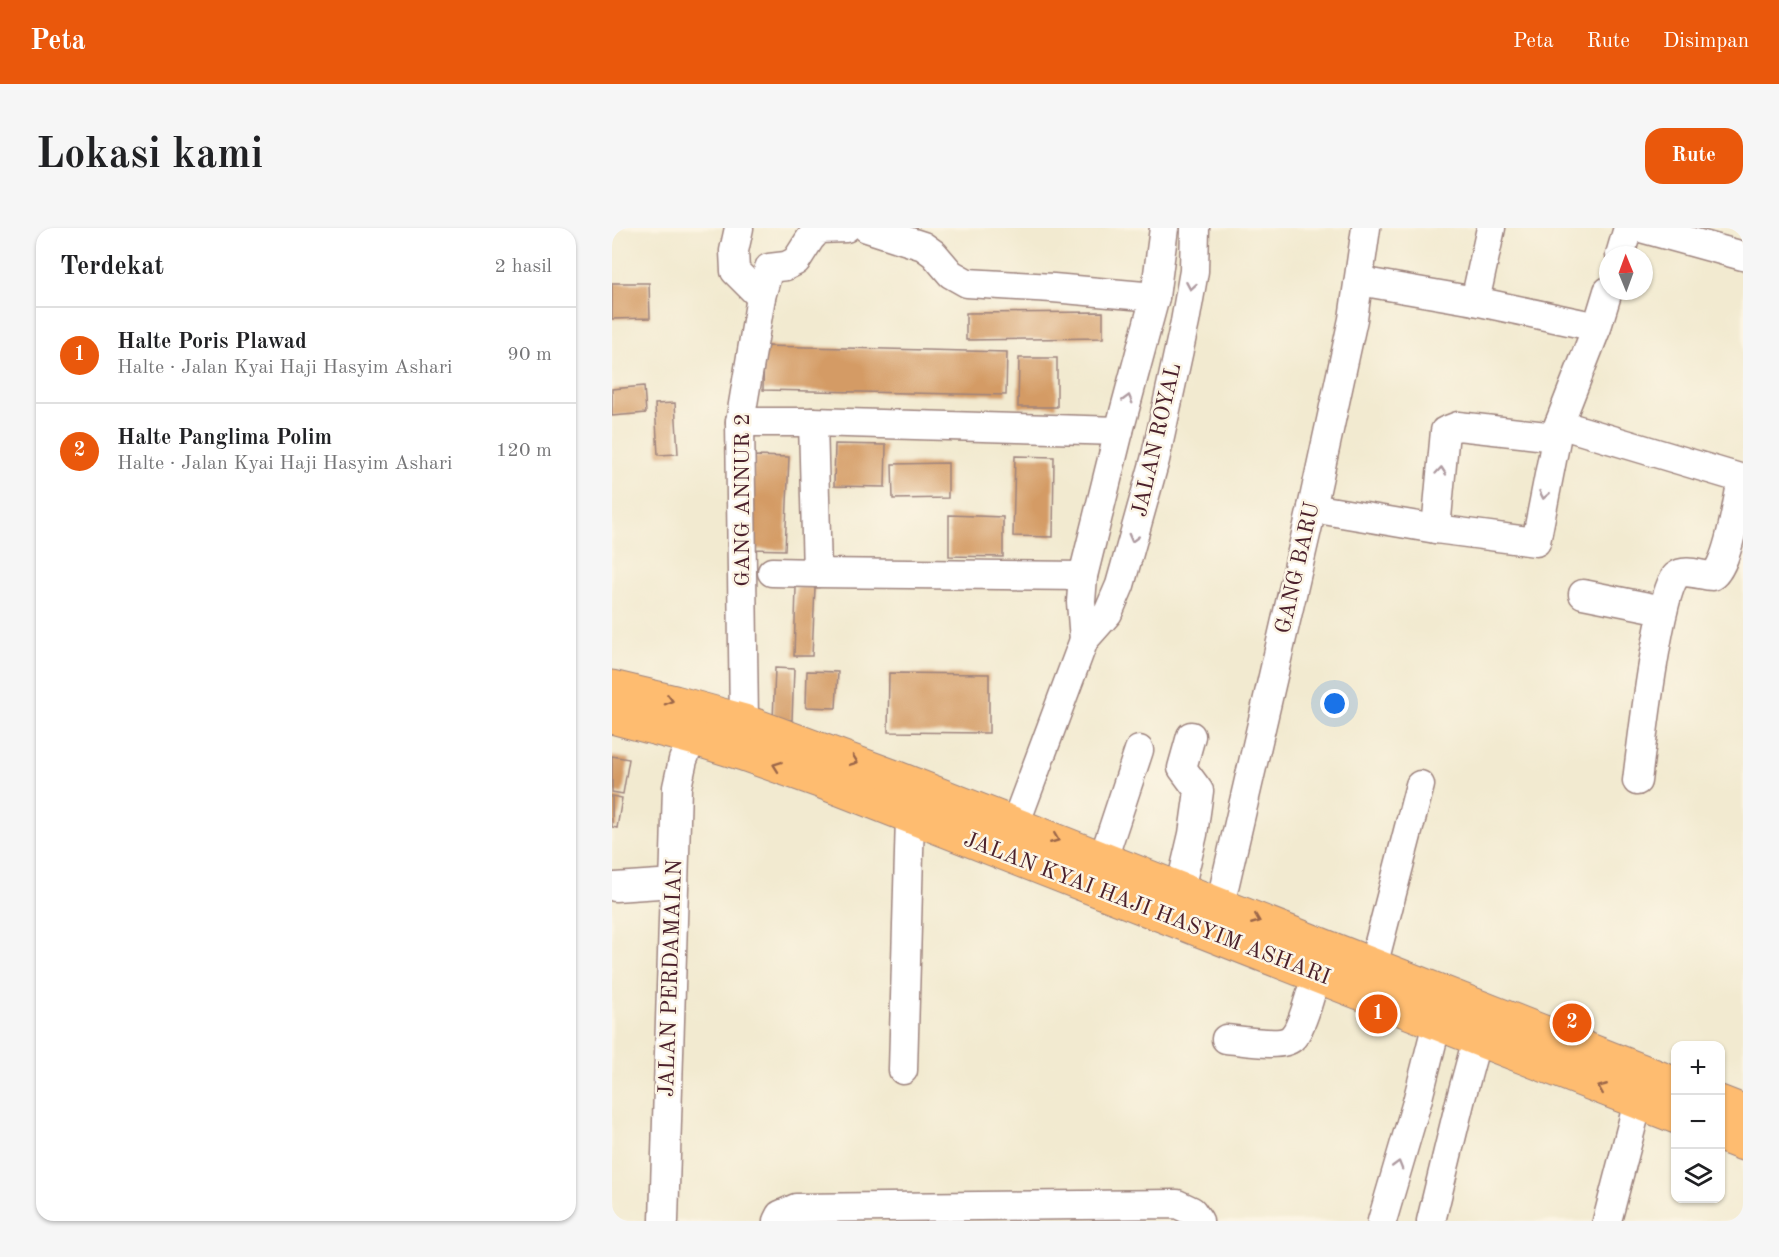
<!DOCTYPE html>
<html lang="id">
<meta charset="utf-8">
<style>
:root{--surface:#fff;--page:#f6f6f6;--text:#202124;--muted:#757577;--line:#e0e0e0;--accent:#ea580c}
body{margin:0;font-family:"Old Standard TT",serif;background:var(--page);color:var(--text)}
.controls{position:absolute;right:18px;bottom:18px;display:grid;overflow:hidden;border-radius:12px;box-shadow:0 2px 4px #0004}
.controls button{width:54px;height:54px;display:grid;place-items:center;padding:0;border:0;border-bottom:2px solid var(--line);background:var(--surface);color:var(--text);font:30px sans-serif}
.compass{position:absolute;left:987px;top:18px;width:54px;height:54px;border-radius:50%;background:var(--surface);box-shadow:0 2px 4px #0004;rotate:359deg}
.you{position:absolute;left:723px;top:476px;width:21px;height:21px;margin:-15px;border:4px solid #fff;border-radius:50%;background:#1a73e8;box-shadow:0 0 0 9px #1a73e833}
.badge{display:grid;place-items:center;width:39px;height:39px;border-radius:50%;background:var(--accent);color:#fff;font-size:20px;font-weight:700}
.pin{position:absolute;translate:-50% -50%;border:3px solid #fff;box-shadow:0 2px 6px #0006}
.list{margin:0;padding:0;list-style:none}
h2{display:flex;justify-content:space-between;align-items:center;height:78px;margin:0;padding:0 24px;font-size:26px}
h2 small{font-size:20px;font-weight:400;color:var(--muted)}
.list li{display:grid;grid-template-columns:39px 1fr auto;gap:18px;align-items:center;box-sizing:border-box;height:96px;padding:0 24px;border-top:2px solid var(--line)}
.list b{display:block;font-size:22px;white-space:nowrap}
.list p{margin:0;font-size:20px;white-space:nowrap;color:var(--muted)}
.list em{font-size:20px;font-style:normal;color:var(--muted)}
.icon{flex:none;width:33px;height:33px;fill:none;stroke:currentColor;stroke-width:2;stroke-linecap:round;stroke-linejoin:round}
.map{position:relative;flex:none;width:1131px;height:993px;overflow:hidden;border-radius:18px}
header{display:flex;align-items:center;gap:36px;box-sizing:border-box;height:84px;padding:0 30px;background:var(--accent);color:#fff}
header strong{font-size:28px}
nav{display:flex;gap:33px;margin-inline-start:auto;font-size:21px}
.intro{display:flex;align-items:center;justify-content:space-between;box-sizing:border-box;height:144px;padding:0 36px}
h1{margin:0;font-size:42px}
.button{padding:15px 27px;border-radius:18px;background:var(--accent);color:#fff;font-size:21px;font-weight:700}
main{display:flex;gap:36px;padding:0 36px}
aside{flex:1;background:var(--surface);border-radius:18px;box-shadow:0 2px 4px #0004}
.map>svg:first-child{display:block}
</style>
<header>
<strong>Peta</strong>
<nav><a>Peta</a><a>Rute</a><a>Disimpan</a></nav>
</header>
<div class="intro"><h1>Lokasi kami</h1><a class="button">Rute</a></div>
<main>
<aside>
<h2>Terdekat<small>2 hasil</small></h2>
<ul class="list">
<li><span class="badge">1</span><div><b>Halte Poris Plawad</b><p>Halte · Jalan Kyai Haji Hasyim Ashari</p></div><em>90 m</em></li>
<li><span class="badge">2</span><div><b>Halte Panglima Polim</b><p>Halte · Jalan Kyai Haji Hasyim Ashari</p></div><em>120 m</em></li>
</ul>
</aside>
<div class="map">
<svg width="1131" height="993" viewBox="0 0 1131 993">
<rect width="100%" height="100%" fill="#fcf5e5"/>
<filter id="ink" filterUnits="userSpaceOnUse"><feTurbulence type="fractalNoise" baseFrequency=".0167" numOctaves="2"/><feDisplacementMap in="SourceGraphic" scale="12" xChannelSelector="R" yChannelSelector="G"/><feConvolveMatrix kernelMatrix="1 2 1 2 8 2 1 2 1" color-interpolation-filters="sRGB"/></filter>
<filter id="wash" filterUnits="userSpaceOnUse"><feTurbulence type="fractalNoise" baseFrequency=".008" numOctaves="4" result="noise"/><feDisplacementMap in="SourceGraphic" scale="24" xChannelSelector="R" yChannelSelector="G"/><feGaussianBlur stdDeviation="1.35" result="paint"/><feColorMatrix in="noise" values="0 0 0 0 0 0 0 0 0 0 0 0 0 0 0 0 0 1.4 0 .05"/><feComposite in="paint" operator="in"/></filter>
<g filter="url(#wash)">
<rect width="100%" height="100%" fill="#f2ead0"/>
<g id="blocks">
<g fill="#d49b65">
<path d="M 0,55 L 37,55 L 38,90 L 0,91 Z"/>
<path d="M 491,84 L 491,110 L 354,112 L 354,85 Z"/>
<path d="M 152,118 L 395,124 L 394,167 L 151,162 Z"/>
<path d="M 407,130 L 445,130 L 445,179 L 406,179 Z"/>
<path d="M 32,158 L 34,185 L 0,188 L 0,161 Z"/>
<path d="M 63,175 L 66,226 L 46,227 L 43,176 Z"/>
<path d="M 223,216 L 274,217 L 273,259 L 222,258 Z"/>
<path d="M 141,228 L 177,229 L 173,322 L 138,321 Z"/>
<path d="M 403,228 L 442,229 L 441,309 L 401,308 Z"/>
<path d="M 336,235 L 336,270 L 281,271 L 280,236 Z"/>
<path d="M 337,287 L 391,289 L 391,329 L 337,328 Z"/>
<path d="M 184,359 L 203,359 L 200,428 L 182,428 Z"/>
<path d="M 163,440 L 182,441 L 180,492 L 161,492 Z"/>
<path d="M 195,443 L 226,444 L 224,480 L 194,479 Z"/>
<path d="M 277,445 L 377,446 L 377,505 L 276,504 Z"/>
<path d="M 0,528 L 17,531 L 11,566 L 0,564 Z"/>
<path d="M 0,568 L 10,570 L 5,600 L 0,599 Z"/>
</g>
</g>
</g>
<g filter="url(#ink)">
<use href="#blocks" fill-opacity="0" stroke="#9e847e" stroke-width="1.5"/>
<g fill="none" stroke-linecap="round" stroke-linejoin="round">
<defs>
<g id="minor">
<path d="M 127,0 L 122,23 L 123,43 L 149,69"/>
<path d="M 255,0 L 311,18 L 322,26 L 339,46 L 355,55 L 441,60 L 543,69"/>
<path d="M 1029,0 L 1131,28"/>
<path d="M 1008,27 L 1016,0"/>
<path d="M 747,53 L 863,73 L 985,99"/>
<path d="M 863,73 L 879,0"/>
<path d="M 128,194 L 201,194 L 507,203"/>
<path d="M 201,194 L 205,345 L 471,348"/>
<path d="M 947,196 L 1131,251"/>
<path d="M 700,280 L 824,301 L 924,314 L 947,196 L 985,99 L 996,63"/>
<path d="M 824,301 L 833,203 L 846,198 L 943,209"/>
<path d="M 160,344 L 205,345"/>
<path d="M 971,366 L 1051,382"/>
<path d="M 472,412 L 469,374 L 471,348 L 507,203 L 543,69 L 552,0"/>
<path d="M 132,493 L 128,194 L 149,69 L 157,40 L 174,38 L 184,33 L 198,11 L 207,1 L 234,0"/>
<path d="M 1025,553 C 1029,521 1047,364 1064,348 C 1073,340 1090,348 1100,348 C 1116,340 1126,270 1130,251"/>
<path d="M 395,618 L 472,412 L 496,385 L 508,357 L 543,232 L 573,94 L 582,43 L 583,0"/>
<path d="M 491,631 L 527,522"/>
<path d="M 3,659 L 62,655"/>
<path d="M 568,661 L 581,606 L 587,563 L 570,540 L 579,508"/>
<path d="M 608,677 L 700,280 L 741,91 L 754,0"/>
<path d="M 761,738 L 808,557"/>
<path d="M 614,811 C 629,812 669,820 680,810 C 690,801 700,761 704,747"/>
<path d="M 291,842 L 298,589"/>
<path d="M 52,993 L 65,559 L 71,532 L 80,510"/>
<path d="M 165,993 L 168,987 L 184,980 L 565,976 L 580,983 L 587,993"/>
<path d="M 770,993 L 805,874 L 830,775"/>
<path d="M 819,993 L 849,870 L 871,789"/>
<path d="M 995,993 L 1026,874"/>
</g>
<g id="major">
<path d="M 0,459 L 63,474 L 132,493 L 283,549 L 1064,856"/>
<path d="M 0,489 L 80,510 L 131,526 L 207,553 L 1064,889"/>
<path d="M 1108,874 L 1131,883"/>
<path d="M 1108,907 L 1131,916"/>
</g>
</defs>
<use href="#minor" stroke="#9e847e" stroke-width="31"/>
<use href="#major" stroke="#9e847e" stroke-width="35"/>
<use href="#minor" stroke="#fff" stroke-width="28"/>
<use href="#major" stroke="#febc70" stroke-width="33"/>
</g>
<defs><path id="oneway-chevron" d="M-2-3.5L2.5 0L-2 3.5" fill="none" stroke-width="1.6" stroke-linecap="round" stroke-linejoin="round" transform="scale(1.5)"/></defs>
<g stroke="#ae9aa0">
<use href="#oneway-chevron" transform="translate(579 58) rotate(100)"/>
<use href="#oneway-chevron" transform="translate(516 171) rotate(-75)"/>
<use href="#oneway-chevron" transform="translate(829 243) rotate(-85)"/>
<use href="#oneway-chevron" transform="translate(932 267) rotate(101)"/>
<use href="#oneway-chevron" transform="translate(521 310) rotate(105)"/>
<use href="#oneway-chevron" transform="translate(786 937) rotate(-74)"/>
</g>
<g stroke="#9b664a">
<use href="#oneway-chevron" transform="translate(57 472) rotate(14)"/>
<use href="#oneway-chevron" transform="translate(242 533) rotate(20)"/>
<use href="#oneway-chevron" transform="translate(165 538) rotate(-160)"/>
<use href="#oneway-chevron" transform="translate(443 611) rotate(22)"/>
<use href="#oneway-chevron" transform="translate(644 692) rotate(22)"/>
<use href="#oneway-chevron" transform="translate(990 860) rotate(-158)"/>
</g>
</g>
<g text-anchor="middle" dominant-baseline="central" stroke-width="5" stroke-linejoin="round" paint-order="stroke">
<g font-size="22" fill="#4a1f2b" stroke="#fcf5e5">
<text transform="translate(545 212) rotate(-77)">JALAN ROYAL</text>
<text transform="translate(131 272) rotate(-90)">GANG ANNUR 2</text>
<text transform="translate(686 340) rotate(-77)">GANG BARU</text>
<text transform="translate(535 681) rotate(21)">JALAN KYAI HAJI HASYIM ASHARI</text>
<text transform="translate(59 750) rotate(-88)">JALAN PERDAMAIAN</text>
</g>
</g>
</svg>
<div class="controls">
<button>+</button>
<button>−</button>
<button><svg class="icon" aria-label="layers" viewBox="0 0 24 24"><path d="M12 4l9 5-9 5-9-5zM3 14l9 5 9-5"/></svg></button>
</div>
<svg class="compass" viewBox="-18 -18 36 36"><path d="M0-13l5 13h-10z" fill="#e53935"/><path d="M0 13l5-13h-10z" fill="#757577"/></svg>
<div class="you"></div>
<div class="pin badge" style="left:766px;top:786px">1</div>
<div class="pin badge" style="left:960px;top:795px">2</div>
</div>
</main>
